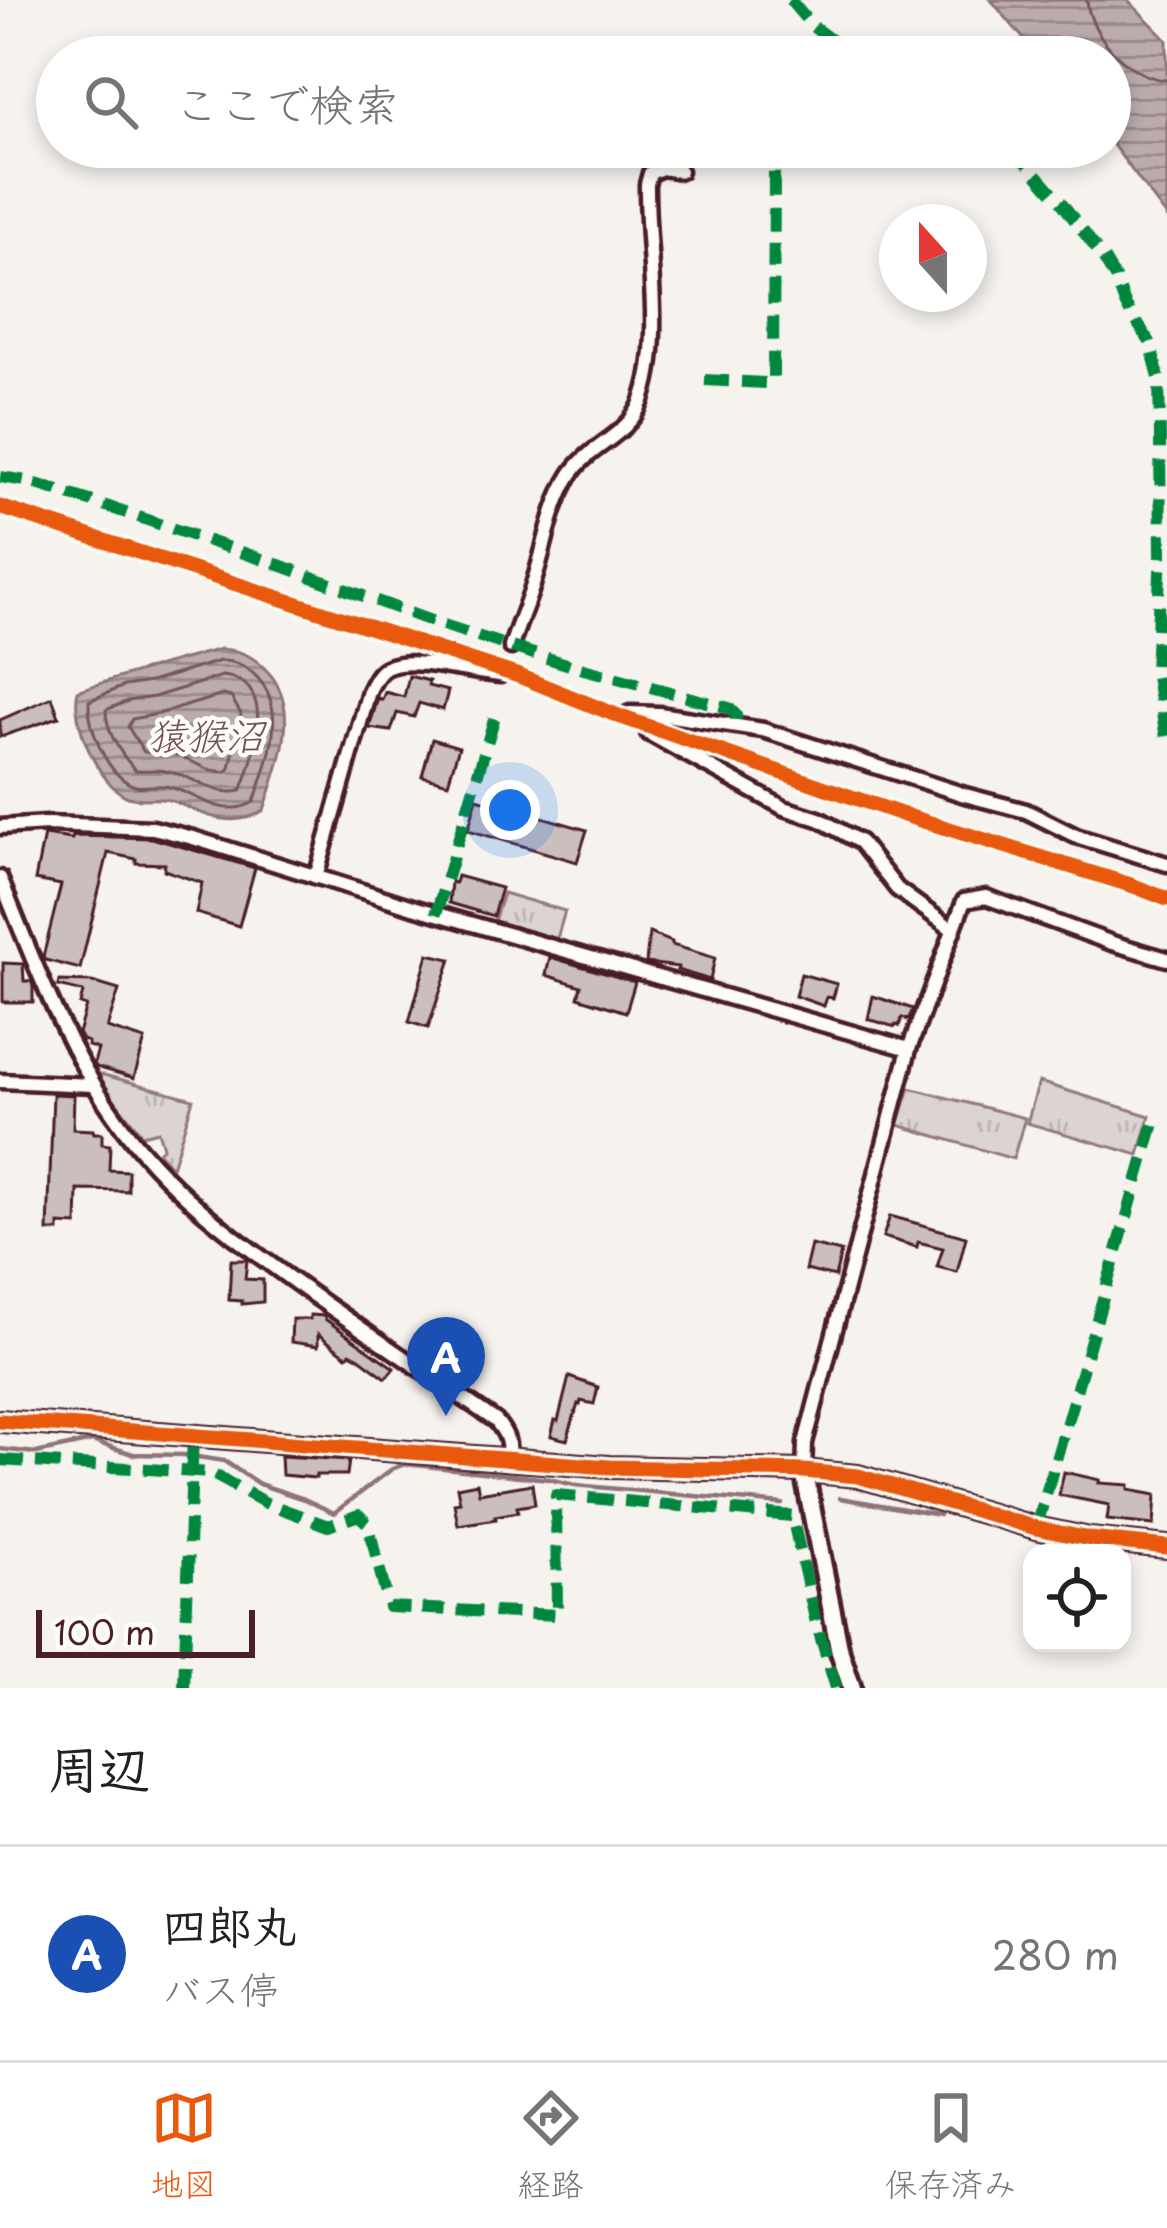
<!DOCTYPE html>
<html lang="ja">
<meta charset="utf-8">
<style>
:root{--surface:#fff;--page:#f2f2f2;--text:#202124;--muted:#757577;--line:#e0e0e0;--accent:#ea580c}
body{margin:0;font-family:"Playpen Sans","Klee One",sans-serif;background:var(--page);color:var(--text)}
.controls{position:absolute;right:36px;bottom:36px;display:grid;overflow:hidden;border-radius:24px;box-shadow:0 6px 18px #0003}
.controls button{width:108px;height:108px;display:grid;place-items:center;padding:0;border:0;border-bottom:3px solid var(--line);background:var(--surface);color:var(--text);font:60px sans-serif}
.compass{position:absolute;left:879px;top:204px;width:108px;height:108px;border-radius:50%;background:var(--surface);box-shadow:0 6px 18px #0003;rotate:339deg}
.scale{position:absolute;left:36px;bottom:30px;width:219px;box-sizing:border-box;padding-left:12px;border:6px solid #4a1f2b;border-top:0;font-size:33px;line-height:42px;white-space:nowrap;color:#4a1f2b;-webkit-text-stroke:9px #fdfcf7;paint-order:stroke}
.you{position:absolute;left:510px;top:810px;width:42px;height:42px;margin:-30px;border:9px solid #fff;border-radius:50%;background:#1a73e8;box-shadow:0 0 0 18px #1a73e833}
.badge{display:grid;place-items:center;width:78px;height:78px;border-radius:50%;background:var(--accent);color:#fff;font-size:39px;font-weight:700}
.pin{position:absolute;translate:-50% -99px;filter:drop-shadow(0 3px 6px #0008)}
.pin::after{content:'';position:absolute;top:63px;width:42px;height:36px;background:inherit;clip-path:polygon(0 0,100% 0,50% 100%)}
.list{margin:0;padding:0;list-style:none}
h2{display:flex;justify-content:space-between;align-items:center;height:156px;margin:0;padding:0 48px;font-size:51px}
h2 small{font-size:39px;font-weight:400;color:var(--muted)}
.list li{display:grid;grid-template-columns:78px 1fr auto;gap:36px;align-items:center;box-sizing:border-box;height:216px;padding:0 48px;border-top:3px solid var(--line)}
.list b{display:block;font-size:45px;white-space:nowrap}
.list p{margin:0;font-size:39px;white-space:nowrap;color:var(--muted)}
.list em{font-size:39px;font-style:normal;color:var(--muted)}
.icon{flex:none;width:66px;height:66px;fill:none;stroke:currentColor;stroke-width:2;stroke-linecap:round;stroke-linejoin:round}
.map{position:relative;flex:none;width:1167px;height:1688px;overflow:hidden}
.search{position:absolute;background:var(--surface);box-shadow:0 6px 18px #0003;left:36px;right:36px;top:36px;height:132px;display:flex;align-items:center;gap:30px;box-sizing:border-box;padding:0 42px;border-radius:66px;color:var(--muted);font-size:45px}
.sheet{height:372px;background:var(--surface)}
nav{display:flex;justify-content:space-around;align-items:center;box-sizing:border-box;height:168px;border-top:3px solid var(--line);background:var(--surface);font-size:33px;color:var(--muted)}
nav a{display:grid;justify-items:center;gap:6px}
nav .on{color:var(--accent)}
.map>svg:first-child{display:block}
</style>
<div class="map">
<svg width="1167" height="1688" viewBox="0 0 1167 1688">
<defs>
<pattern id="grass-tufts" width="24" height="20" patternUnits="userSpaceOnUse" patternTransform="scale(3)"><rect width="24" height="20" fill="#dcd4d2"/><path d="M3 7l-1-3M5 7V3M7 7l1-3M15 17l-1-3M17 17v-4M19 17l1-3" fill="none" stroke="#beb6b4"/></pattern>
<pattern id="water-rules" width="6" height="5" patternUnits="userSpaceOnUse" patternTransform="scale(3)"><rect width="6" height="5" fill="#bbabac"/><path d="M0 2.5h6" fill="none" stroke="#9a8b8c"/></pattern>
</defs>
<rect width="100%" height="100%" fill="#f6f3ef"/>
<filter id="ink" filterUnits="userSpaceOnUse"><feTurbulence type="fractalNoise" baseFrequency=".00833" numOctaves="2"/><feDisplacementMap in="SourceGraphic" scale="24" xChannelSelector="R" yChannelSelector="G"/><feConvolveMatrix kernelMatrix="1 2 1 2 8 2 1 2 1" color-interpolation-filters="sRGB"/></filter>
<g filter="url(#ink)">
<g fill="url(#grass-tufts)" stroke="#937a7e" stroke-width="3">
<path d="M 503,893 L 565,911 L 557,939 L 494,921 Z"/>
<path d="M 97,1073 L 193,1099 L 172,1167 L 158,1152 L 163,1147 L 158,1131 L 142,1135 L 109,1093 Z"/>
<path d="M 1039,1082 L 1150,1116 L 1139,1155 L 1027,1123 Z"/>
<path d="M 910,1088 L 1025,1118 L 1013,1159 L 898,1125 Z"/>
</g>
<g fill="url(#water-rules)" stroke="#8e7378" stroke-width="3">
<path d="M 991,0 L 1128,0 L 1167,40 L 1167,217 L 1110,141 L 1110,57 L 1039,57 Z"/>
<path d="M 220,649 C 241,650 254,656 269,673 C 302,711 278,767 264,810 C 234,830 204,815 175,802 C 160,795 144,802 128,797 C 99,786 70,720 78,691 C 124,674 172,663 220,649 Z"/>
</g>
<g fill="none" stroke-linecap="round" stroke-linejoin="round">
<g stroke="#77575f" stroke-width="3">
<path d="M 1087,0 C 1089,35 1131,79 1167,80"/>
<path d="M 220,661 C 238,661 249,667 261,682 C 287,714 267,767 254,802 C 221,821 195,791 165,786 C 153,784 139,790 128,783 C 104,768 88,727 89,701 L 124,686 L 150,682 Z"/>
<path d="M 222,676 C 279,680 254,759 241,791 C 212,797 192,774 165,771 C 155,769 145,771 135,770 C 120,753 106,732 106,710 L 128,701 L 154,697 Z"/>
<path d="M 223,695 L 231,697 L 241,714 L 230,768 L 226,772 L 210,770 L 174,754 L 144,752 L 128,727 L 132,719 L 158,714 Z"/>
</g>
<g stroke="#8e7378" stroke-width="4.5">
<path d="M 0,1449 L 36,1453 L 92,1441 L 133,1454 L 184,1455 L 224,1461 L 259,1484 L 304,1499 L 334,1513 L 392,1469 L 405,1464 L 549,1479 L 575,1485 L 782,1504"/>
<path d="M 840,1498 L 939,1515"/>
</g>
</g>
<g fill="#cbbfbe" stroke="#4a1f2b" stroke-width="3">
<path d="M 409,676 L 429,681 L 428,686 L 448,691 L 443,710 L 419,703 L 414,717 L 397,713 L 391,731 L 369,728 L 378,698 L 382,700 L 385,692 L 404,697 Z"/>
<path d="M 52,697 L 59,717 L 0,737 L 0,720 Z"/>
<path d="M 432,739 L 459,747 L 448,783 L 422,776 Z"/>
<path d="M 477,798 L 587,830 L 577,862 L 468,830 Z"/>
<path d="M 44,835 L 72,839 L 73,836 L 152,838 L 255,868 L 239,926 L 196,913 L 202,883 L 164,870 L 165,864 L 136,863 L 136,859 L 108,853 L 80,969 L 45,960 L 43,957 L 61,885 L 35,880 Z"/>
<path d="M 457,876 L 501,888 L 493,916 L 449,903 L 451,882 L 455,883 Z"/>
<path d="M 649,933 L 672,942 L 672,945 L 715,958 L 710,980 L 677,970 L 678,967 L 646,963 Z"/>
<path d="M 428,954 L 451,959 L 428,1028 L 409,1022 Z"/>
<path d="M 550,957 L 635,982 L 626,1012 L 578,997 L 581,986 L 546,975 Z"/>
<path d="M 3,963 L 23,964 L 24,981 L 31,981 L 33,986 L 33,1002 L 3,1002 Z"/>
<path d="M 801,974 L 837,984 L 833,998 L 827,997 L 824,1006 L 795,996 Z"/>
<path d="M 59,981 L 92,982 L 119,990 L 107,1028 L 145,1040 L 134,1078 L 96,1067 L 94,1063 L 98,1049 L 88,1046 L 88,1042 L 82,1040 L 78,1033 L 86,1006 L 80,1004 L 83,992 L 58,986 Z"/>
<path d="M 873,996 L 913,1009 L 908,1020 L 902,1018 L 899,1026 L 896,1025 L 895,1027 L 868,1019 Z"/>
<path d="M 53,1094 L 74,1095 L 73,1129 L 93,1130 L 94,1133 L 102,1133 L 102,1144 L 110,1145 L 109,1170 L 128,1171 L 128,1191 L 78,1190 L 77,1225 L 59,1224 L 59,1231 L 48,1231 Z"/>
<path d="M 890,1216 L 966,1237 L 957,1272 L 937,1267 L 943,1248 L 918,1242 L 917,1247 L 883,1237 Z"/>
<path d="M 811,1245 L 841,1252 L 835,1277 L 805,1270 Z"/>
<path d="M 231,1260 L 247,1260 L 245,1279 L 263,1280 L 263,1302 L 242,1304 L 242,1301 L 229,1300 Z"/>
<path d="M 310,1315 L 324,1316 L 325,1319 L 394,1368 L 386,1378 L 358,1357 L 350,1353 L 347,1356 L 318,1334 L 318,1346 L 291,1342 L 292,1319 L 310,1319 Z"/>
<path d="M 569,1377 L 598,1387 L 594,1404 L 581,1401 L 580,1405 L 578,1404 L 567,1440 L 551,1436 L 555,1420 L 558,1421 Z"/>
<path d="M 281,1456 L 349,1460 L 347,1475 L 316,1475 L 316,1478 L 282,1475 Z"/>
<path d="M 1064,1472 L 1100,1480 L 1099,1483 L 1129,1485 L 1129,1490 L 1156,1495 L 1154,1525 L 1107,1520 L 1109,1505 L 1059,1495 Z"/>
<path d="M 477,1483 L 479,1493 L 532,1484 L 535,1504 L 517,1507 L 518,1512 L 495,1516 L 496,1519 L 458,1525 L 454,1503 L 460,1502 L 457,1487 Z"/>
</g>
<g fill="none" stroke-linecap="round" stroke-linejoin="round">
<defs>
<g id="street">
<path d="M 0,507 L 519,676 L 621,717 L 904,815 L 1134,886 L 1167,899"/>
<path d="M 511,647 C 518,623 529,601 535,578 C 546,543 551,505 571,474 C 590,445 628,436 641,403 C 665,341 646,251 647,184 L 650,173 L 662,168 L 680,171"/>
<path d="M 622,717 L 630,713 L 659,714 L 763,730 L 965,795 L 1026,811 L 1076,836 L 1167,864"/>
<path d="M 648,733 L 784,808 L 819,819 L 860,842 L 897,889 L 952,929"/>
<path d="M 0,827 L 47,824 L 153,828 L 193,838 L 413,907 L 909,1049"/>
<path d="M 316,877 L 369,691 C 373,683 377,673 386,668 C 411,655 471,673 500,675 L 501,673"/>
<path d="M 0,878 C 33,959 65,1047 116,1118 C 163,1186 232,1237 299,1285 C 364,1332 430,1375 496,1421 C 507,1434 510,1443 508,1460"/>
<path d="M 0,1081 L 93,1085"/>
<path d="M 804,1471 L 805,1443 L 909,1049 L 964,901 L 986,897 L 1112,943 L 1167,959"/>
</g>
<g id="secondary">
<path d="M 0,1421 L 609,1467 L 804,1471 L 858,1476 L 1036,1528 L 1090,1539 L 1167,1547"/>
<path d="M 804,1471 L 840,1652 L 852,1688"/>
</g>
</defs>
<use href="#street" stroke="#4a1f2b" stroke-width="21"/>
<use href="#secondary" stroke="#4a1f2b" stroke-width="26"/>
<use href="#street" stroke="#fdfcf7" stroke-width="12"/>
<use href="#secondary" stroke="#fdfcf7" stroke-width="16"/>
<g stroke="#00873e" stroke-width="12" stroke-dasharray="24 12" stroke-linecap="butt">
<path d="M 790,0 L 812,26 L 854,57"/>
<path d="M 1013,147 L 1062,203 L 1103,258 L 1115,278 L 1126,306 L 1150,342 L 1159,378 L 1160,437 L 1161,555 L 1155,670 L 1167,744"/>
<path d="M 705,380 L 767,383 L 773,380 L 774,168 L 781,155 L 939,151 L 948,147"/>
<path d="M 0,477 L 27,481 L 109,507 L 285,567 L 428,620 L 511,647 L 580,668 L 729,708 L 736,715 L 736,724"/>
<path d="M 436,914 L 496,713"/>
<path d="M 0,1460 L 211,1473 L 266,1503 L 328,1526 L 359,1515 L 368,1524 L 389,1607 L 557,1615 L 556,1495 L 792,1516 L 815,1619 L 836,1688"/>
<path d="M 1036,1528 L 1155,1120"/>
<path d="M 184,1688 L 193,1434"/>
</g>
<defs>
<g id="cycleway">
<path d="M 0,507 L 519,676 L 621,717 L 904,815 L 1134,886 L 1167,899"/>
<path d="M 0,1421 L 609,1467 L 804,1471 L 858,1476 L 1036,1528 L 1090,1539 L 1167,1547"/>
</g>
</defs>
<use href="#cycleway" stroke="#fdfcf7" stroke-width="22"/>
<use href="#cycleway" stroke="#e8590c" stroke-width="15"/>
</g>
</g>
<g text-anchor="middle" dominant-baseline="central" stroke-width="9" stroke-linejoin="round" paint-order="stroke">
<g font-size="39" font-style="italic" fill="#725058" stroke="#fdfcf7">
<text x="206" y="733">猿猴沼</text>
</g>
</g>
</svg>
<div class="controls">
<button><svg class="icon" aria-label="locate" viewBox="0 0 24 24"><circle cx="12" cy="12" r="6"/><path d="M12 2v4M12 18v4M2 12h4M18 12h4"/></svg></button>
</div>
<svg class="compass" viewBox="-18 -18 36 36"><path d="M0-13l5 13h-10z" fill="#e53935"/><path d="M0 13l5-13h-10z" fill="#757577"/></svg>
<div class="scale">100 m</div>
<div class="you"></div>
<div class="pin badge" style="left:446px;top:1416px;background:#1a4fb4">A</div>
<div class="search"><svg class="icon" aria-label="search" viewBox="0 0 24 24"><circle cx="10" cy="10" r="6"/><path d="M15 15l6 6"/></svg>ここで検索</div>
</div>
<section class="sheet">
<h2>周辺<small></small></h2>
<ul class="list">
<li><span class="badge" style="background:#1a4fb4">A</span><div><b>四郎丸</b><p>バス停</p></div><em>280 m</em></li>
</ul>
</section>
<nav>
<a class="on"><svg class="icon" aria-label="map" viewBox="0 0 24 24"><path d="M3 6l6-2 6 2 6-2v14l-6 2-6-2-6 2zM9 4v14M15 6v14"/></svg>地図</a>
<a><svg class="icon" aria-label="directions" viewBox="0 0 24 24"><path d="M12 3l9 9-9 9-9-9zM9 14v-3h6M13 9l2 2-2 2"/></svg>経路</a>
<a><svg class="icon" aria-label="saved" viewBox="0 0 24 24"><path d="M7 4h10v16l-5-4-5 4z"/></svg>保存済み</a>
</nav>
